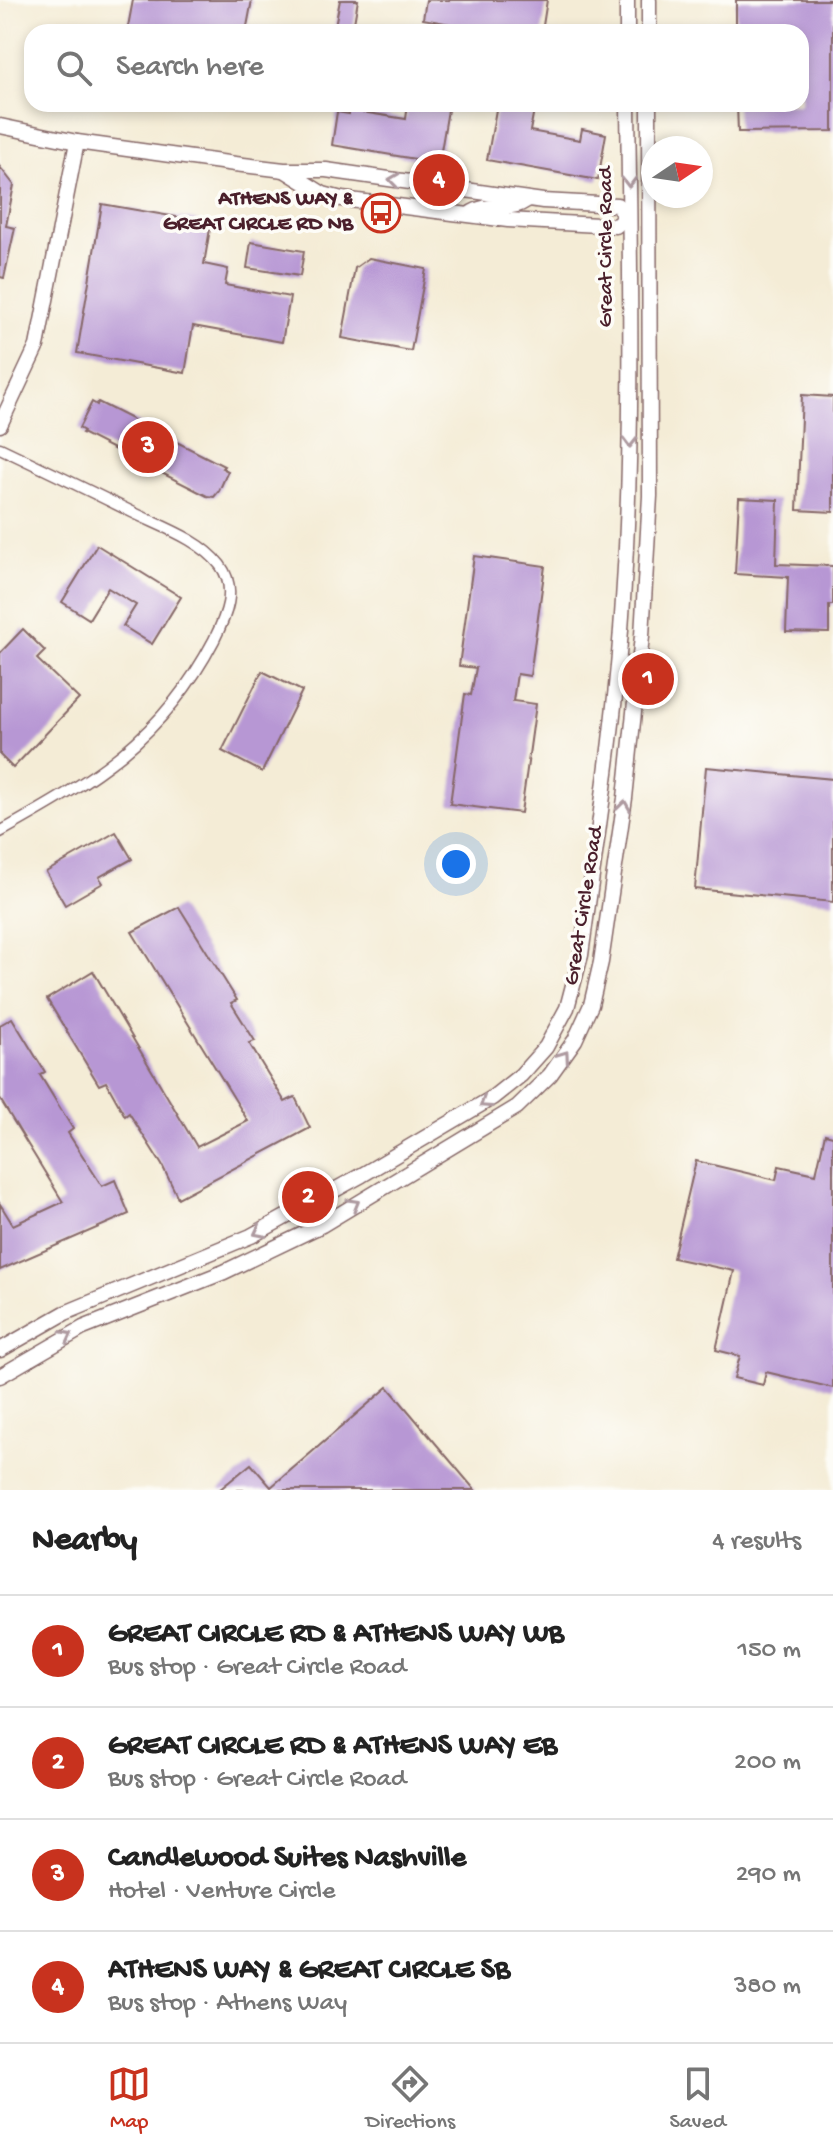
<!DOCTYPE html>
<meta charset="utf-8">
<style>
:root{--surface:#fff;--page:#f6f6f6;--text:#222;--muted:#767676;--line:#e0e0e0;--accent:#c8321e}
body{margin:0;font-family:"Gochi Hand",sans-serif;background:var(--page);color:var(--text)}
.compass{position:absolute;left:641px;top:136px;width:72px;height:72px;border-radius:50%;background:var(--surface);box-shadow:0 4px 12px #0003;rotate:77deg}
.you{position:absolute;left:456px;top:864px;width:28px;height:28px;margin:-20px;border:6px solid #fff;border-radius:50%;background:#1a73e8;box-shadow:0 0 0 12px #1a73e833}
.badge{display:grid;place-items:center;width:52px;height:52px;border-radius:50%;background:var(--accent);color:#fff;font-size:26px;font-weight:700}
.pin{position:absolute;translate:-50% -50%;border:4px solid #fff;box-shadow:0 2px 8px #0006}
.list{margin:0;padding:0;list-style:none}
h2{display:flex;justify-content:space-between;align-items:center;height:104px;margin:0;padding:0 32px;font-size:34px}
h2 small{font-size:26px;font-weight:400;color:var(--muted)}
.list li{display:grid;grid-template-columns:52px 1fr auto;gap:24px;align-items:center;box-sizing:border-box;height:112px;padding:0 32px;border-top:2px solid var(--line)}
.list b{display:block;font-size:30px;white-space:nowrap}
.list p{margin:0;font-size:26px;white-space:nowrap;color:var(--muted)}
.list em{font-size:26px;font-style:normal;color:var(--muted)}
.icon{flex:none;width:44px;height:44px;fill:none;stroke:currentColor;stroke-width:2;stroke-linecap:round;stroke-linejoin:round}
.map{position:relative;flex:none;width:833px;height:1490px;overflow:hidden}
.search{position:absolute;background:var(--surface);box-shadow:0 4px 12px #0003;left:24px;right:24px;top:24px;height:88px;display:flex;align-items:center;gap:20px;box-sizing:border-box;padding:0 28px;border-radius:24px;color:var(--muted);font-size:30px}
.sheet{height:552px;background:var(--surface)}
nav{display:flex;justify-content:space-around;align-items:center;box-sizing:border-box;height:112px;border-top:2px solid var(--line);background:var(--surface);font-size:22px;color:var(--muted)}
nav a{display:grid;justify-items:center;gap:4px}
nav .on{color:var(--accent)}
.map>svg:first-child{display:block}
</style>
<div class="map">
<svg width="833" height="1490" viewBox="0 0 833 1490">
<rect width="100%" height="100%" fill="#fdfcf7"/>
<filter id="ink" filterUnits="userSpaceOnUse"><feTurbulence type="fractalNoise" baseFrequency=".0125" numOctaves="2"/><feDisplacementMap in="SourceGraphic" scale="16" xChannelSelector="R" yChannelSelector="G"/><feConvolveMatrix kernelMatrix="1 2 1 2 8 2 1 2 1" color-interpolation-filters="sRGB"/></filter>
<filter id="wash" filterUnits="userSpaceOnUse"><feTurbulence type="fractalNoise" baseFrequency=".006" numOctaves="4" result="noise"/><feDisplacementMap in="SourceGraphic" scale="32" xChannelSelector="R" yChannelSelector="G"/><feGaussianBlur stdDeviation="1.8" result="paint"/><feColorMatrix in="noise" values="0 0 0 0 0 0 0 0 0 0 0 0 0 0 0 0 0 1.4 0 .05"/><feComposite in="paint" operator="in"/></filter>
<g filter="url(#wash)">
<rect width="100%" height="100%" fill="#f4ecd6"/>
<g id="blocks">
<g fill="#b797d4">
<path d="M 133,0 L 252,0 L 246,32 L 127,32 Z"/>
<path d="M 340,0 L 358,0 L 353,29 L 335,26 Z"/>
<path d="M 426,0 L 547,0 L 542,32 L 494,32 L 423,19 Z"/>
<path d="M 736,0 L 833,0 L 833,131 L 738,132 L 737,104 L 801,104 L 801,32 L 736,32 Z"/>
<path d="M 408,104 L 449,104 L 439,163 L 332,145 L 337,112 L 349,114 L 349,110 L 406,119 Z"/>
<path d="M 497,104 L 535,104 L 530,131 L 580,140 L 582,129 L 606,134 L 598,180 L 487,160 Z"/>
<path d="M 0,167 L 14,185 L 6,226 L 15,228 L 4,278 L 0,277 Z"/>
<path d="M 102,204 L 211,223 L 204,264 L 228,269 L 225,285 L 290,297 L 282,342 L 193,326 L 185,373 L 77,353 Z"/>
<path d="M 251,242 L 304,251 L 300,276 L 247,268 Z"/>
<path d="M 369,258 L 426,269 L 411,351 L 342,338 L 355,268 Z"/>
<path d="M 802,395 L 833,397 L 833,512 L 797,510 Z"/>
<path d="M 92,402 L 97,405 L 98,402 L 224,466 L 222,468 L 228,471 L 219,491 L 214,497 L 207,496 L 152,468 L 146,476 L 132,469 L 135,460 L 82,433 L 84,431 L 79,428 Z"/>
<path d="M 739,498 L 778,500 L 776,564 L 833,566 L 833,605 L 829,605 L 829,633 L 786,632 L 788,577 L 735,574 Z"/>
<path d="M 97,545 L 181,597 L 152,644 L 123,626 L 136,605 L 108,588 L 89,619 L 62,602 Z"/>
<path d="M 474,556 L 545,566 L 530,676 L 517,674 L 513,701 L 536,704 L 521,813 L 450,804 L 465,694 L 471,695 L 476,668 L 459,666 Z"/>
<path d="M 23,629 L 45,651 L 37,659 L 79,699 L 13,768 L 0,755 L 0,653 Z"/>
<path d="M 262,671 L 302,691 L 262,772 L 222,751 Z"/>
<path d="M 706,767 L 833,779 L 833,902 L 695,889 Z"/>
<path d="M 116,832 L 132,859 L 99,877 L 103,883 L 65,905 L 46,872 Z"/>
<path d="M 179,907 L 237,1000 L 231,1003 L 255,1041 L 249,1043 L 285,1102 L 295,1097 L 310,1128 L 178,1198 L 162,1165 L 129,1113 L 125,1116 L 106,1082 L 99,1085 L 47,999 L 93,971 L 197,1147 L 248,1121 L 132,932 Z"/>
<path d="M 12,1018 L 45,1072 L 40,1075 L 73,1129 L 68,1133 L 102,1186 L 115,1180 L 129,1214 L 0,1270 L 0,1204 L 13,1225 L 63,1202 L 0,1099 L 0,1025 Z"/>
<path d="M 825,1134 L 833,1136 L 833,1388 L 766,1372 L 763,1385 L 734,1378 L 740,1356 L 716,1350 L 734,1271 L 673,1258 L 696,1161 L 776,1180 L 779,1166 L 816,1174 Z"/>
<path d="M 388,1387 L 475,1490 L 219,1490 L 251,1464 L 271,1487 Z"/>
</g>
</g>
</g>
<g filter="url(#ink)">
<use href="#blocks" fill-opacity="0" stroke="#866767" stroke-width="2"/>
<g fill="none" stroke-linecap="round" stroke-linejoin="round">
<defs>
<path id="minor" d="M 0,448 C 44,469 88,490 132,512 C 160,526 200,539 220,565 C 238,589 226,616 214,640 C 162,740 94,779 0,832"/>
<g id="tertiary">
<path d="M 627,0 L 627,32"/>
<path d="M 649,32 L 649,0"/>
<path d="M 0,126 L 77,142 L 235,164 L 284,170 L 326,170 L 543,201 L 617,205 L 625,217"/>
<path d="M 286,171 L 323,194 L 342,199 L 508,220 L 616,226 L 625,217"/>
<path d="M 470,214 C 488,200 510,214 528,199"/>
<path d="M 0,425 L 37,346 L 77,142"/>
<path d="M 0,1350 L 65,1313 L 251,1236 L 362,1175 L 492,1098 L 521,1075 L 546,1047 L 567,1008 L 581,955 C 597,837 616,719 623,600 C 634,435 630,269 628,104"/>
<path d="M 0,1376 L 83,1328 L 224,1272 L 322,1225 L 517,1107 L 550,1075 L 575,1040 L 591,1005 L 601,962 L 625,798 L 642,636 L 650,496 L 649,104"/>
</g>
</defs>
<use href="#minor" stroke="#866767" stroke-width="13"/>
<use href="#tertiary" stroke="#866767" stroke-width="17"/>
<use href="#minor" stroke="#fff" stroke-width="10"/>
<use href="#tertiary" stroke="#fff" stroke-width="14"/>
</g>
<defs><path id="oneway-chevron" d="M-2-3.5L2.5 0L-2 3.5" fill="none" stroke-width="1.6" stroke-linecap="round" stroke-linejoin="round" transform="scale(2)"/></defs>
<g stroke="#ae9aa0">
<use href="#oneway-chevron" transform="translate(394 180) rotate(-172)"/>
<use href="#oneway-chevron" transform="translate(629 182) rotate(90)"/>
<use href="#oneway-chevron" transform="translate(630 442) rotate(91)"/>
<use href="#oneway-chevron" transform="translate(624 806) rotate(-82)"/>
<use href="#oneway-chevron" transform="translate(564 1056) rotate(-55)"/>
<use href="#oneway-chevron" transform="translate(485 1103) rotate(147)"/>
<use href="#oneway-chevron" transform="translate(354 1204) rotate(-30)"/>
<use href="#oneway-chevron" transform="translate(259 1232) rotate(153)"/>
<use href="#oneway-chevron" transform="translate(67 1336) rotate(-28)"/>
</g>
</g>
<defs>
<symbol id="bus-ring" viewBox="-11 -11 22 22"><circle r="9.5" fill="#fdfcf7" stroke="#c8321e" stroke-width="1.5"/><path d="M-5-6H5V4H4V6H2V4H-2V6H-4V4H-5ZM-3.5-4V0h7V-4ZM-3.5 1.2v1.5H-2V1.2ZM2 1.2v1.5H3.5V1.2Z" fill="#c8321e"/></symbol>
</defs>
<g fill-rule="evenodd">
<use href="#bus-ring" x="359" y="191" width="44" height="44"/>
</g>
<g text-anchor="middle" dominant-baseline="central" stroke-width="7" stroke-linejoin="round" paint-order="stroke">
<g font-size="22" font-weight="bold" fill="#4a1f2b" stroke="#fdfcf7" text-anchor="end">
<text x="353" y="200">ATHENS WAY &amp;<tspan x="353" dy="25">GREAT CIRCLE RD NB</tspan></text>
</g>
<g font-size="22" fill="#4a1f2b" stroke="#fdfcf7">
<text transform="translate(607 247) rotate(-90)">Great Circle Road</text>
<text transform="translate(585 906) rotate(-81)">Great Circle Road</text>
</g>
</g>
</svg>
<svg class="compass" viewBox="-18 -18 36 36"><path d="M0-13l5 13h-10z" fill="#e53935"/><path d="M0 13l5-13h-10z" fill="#767676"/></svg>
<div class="you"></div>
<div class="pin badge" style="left:648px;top:679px">1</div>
<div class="pin badge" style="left:308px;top:1197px">2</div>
<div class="pin badge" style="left:148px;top:447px">3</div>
<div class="pin badge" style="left:439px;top:180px">4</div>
<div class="search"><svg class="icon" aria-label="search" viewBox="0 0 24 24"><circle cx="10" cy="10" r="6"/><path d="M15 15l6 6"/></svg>Search here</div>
</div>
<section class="sheet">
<h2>Nearby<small>4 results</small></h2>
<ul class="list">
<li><span class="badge">1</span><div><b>GREAT CIRCLE RD &amp; ATHENS WAY WB</b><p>Bus stop · Great Circle Road</p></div><em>150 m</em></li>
<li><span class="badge">2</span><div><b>GREAT CIRCLE RD &amp; ATHENS WAY EB</b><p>Bus stop · Great Circle Road</p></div><em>200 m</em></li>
<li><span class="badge">3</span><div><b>Candlewood Suites Nashville</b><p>Hotel · Venture Circle</p></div><em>290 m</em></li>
<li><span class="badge">4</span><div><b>ATHENS WAY &amp; GREAT CIRCLE SB</b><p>Bus stop · Athens Way</p></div><em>380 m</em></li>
</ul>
</section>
<nav>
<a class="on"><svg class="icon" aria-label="map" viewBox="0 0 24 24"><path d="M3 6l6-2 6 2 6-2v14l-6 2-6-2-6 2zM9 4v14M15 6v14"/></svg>Map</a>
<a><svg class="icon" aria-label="directions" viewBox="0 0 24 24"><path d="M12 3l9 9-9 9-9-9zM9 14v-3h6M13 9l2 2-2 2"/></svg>Directions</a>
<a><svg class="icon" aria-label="saved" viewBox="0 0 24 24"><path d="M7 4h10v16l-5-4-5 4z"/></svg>Saved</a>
</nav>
